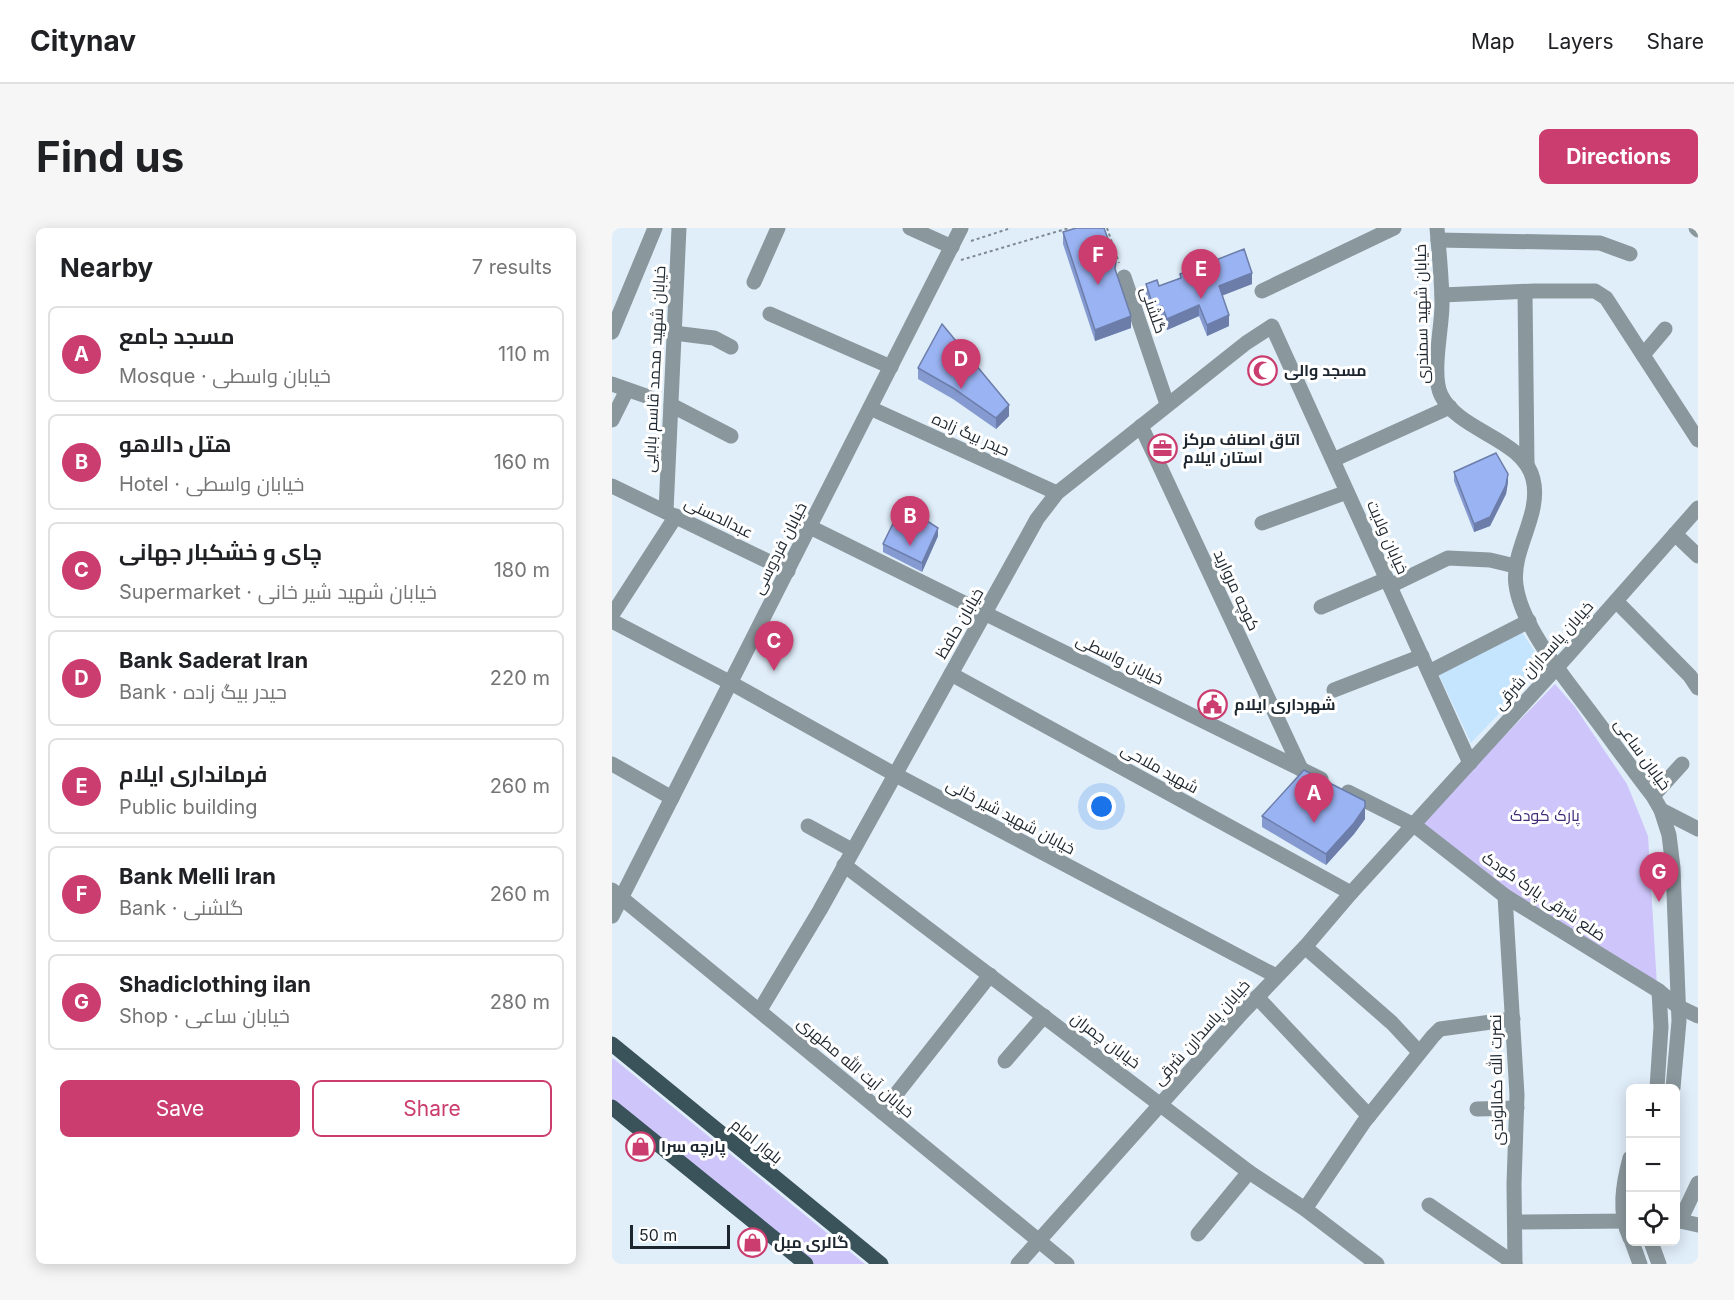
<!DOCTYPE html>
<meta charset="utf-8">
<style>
:root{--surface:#fff;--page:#f6f6f6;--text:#202124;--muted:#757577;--line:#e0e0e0;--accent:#ca3d6e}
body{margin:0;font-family:Inter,Cairo,sans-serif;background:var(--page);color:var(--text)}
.controls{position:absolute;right:18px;bottom:18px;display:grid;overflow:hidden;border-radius:9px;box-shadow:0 3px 15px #0003}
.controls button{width:54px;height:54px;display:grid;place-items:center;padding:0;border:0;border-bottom:2px solid var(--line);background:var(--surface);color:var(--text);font:30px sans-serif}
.scale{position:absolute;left:18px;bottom:15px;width:100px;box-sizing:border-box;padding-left:6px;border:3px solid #1d262e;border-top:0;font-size:16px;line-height:21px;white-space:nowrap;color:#1d262e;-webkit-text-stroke:4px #fff;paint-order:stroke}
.you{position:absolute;left:490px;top:579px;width:21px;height:21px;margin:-15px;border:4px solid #fff;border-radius:50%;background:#1a73e8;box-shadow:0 0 0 9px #1a73e833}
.badge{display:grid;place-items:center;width:39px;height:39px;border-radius:50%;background:var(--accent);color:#fff;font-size:20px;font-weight:700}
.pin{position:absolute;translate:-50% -50px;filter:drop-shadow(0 2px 3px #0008)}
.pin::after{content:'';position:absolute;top:32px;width:21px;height:18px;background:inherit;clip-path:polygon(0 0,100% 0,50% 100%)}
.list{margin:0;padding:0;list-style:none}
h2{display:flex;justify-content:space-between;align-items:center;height:78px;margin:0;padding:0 24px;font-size:26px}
h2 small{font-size:20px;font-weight:400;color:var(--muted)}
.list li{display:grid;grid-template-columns:39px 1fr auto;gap:18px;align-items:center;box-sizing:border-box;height:96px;margin:0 12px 12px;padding:0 12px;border:2px solid var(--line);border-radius:9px}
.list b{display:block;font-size:22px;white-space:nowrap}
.list p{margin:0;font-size:20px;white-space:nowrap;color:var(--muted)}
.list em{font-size:20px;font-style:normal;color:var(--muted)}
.actions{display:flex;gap:12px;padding:18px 24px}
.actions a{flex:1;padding:14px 0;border:2px solid var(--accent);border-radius:9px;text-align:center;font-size:21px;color:var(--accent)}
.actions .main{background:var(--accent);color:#fff}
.icon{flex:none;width:33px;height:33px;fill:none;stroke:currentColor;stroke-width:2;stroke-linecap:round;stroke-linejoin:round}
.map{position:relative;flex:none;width:1086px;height:1036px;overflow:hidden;border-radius:9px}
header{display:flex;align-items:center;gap:36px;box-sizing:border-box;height:84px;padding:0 30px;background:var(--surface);border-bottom:2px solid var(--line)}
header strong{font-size:28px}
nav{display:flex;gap:33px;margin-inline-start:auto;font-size:21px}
.intro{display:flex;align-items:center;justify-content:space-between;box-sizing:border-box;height:144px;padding:0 36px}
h1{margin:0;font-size:42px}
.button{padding:15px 27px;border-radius:9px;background:var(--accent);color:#fff;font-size:21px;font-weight:700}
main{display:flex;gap:36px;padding:0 36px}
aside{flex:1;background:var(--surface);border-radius:9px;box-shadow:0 3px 15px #0003}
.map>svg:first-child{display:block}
</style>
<header>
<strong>Citynav</strong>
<nav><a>Map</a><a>Layers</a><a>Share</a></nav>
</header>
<div class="intro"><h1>Find us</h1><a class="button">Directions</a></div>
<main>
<aside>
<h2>Nearby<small>7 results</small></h2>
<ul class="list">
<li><span class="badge">A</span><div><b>مسجد جامع</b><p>Mosque · خیابان واسطی</p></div><em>110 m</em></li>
<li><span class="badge">B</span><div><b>هتل دالاهو</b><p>Hotel · خیابان واسطی</p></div><em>160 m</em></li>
<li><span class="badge">C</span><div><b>چای و خشکبار جهانی</b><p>Supermarket · خیابان شهید شیر خانی</p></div><em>180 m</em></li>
<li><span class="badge">D</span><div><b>Bank Saderat Iran</b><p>Bank · حیدر بیگ زاده</p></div><em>220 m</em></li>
<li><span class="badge">E</span><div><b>فرمانداری ایلام</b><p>Public building</p></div><em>260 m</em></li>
<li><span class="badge">F</span><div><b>Bank Melli Iran</b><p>Bank · گلشنی</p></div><em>260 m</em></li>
<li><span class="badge">G</span><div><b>Shadiclothing ilan</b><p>Shop · خیابان ساعی</p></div><em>280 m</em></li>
</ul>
<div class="actions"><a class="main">Save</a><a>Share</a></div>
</aside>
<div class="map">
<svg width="1086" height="1036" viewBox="0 0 1086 1036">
<rect width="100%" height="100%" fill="#e0eefa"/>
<path fill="#c5e4fe" d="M 909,403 L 932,438 L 859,515 L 826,445 Z"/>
<g fill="#cec6fb">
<path d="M 943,456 L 963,479 L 1015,556 L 1036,608 L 1045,758 L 894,665 L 806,596 Z"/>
<path d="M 0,831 L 2,831 L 253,1036 L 202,1036 L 0,871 Z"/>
</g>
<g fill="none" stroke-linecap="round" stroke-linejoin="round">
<g stroke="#7e8993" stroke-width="2" stroke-dasharray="3 3" stroke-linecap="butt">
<path d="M 495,0 L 507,35"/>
<path d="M 359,13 L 399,0"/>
<path d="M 349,32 L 457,0"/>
</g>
<g stroke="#8a979c" stroke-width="15">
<path d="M 298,0 L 340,19"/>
<path d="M 825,0 C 827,25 830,52 830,77 C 830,100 819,146 829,167 C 847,204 911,210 921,251 C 930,287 899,321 904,357 C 909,397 952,449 976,481 C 998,510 1019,540 1041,568 L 1049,582 L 1057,607 L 1061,640 L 1067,793 L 1061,860"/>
<path d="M 1084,0 L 1086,2"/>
<path d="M 826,12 L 988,15 L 1018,26"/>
<path d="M 512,49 L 555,176"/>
<path d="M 142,54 L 166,0"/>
<path d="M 650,63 L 782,0"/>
<path d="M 913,64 L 915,237"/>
<path d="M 830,67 L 922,63 L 983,63 L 994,70 L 1086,212"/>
<path d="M 158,86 L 279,139"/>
<path d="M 0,104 L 43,0"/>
<path d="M 62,105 L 102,110 L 119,119"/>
<path d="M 1031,127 L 1053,101"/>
<path d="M 0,156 L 37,169"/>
<path d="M 59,177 L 119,208"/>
<path d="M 258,180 L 445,265"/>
<path d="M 0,192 L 15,162"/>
<path d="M 529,198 L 689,541"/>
<path d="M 721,232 L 838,179"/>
<path d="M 0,258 L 176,343"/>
<path d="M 54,283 L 67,0"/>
<path d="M 650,295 L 735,264"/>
<path d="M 198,299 L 709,551"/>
<path d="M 1063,306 L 1086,328"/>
<path d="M 778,358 L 836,330 L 878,332 L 903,338"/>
<path d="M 1004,373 L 1078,448 L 1086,460"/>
<path d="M 709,379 L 775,351"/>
<path d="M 0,387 L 64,288"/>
<path d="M 0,393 L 119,455 L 282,546 L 664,748"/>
<path d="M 817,444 L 917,393"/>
<path d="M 339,446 L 739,665"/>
<path d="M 722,462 L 810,428"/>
<path d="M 0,536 L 60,570"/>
<path d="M 736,564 L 802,597 L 893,668 L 1047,763 L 1065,778 L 1086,788"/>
<path d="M 1041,568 L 1070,536"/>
<path d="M 1049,582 L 1086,601"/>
<path d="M 196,598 L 240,622"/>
<path d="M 232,637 L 637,944 L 693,981 L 765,1036"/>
<path d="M 0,662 L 455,1036"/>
<path d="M 893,668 L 905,867 L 902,956 L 903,1036"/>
<path d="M 0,688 L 349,0"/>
<path d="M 693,719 L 780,795 L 807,824"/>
<path d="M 645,769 L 757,888"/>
<path d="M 148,782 L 208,682 L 425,291 L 445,265 L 634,115 L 660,98 L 858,535"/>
<path d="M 393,833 L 432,788"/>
<path d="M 1045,860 L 1049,799 L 1047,763"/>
<path d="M 865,881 L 905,880"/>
<path d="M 270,884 L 378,747"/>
<path d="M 1018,930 C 1011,956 1006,985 1018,1010"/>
<path d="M 817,977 L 903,1036"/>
<path d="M 693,981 L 752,894 L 821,808 L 828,801 L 901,791"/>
<path d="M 1068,993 L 1086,997"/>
<path d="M 903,994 L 1018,993"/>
<path d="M 1064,994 L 1068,993 L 1086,955"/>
<path d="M 586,1006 L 637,944"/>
<path d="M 1020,1014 L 1028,1036"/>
<path d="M 1039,1014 L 1047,1036"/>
<path d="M 406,1036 L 629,786 L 693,719 L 739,665 L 957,426 L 1086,280"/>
</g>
<g stroke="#3a535a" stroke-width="15">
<path d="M 0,816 L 269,1036"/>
<path d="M 0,879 L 194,1036"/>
</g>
</g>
<g fill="#849ad0">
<path d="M 451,4 L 519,100 L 483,113 L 451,16 Z"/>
<path d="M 568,46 L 640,56 L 610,67 L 617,98 L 595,108 L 587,88 L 555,102 L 550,89 L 542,92 L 534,67 L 534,56 L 547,58 L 568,50 Z"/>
<path d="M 306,140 L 397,188 L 384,201 L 341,171 L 306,151 Z"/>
<path d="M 842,244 L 896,254 L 894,266 L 878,298 L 862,304 L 842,253 Z"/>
<path d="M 309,289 L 326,308 L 310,344 L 271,324 L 271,316 Z"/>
<path d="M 650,588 L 753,591 L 742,606 L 714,637 L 650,599 Z"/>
</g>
<g fill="#6c7da9">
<path d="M 640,45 L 640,56 L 607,69 L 607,58 Z"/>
<path d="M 587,77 L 587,88 L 555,102 L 555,91 Z"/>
<path d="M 550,78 L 550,89 L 542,92 L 542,81 Z"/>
<path d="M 617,87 L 617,98 L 595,108 L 595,97 Z"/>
<path d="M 519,88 L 519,100 L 483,113 L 483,102 Z"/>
<path d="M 397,177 L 397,188 L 384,201 L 384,190 Z"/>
<path d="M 896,246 L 896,254 L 894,266 L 878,298 L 862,304 L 862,296 Z"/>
<path d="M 326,300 L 326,308 L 310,344 L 310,335 Z"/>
<path d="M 753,579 L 753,591 L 742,606 L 714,637 L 714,626 Z"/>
</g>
<g fill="#9ab3f2" stroke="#6c7da9" stroke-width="1.5">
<path d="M 464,0 L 492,0 L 504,33 L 503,41 L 519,88 L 483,102 L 451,4 Z"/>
<path d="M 632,21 L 640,45 L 607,58 L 617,87 L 595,97 L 587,77 L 555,91 L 550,78 L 542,81 L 534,56 L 545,52 L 547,58 L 569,50 L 568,46 Z"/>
<path d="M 330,96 L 397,177 L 384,190 L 341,160 L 306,140 Z"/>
<path d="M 884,225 L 896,246 L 894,257 L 878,289 L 862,296 L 842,244 Z"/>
<path d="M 291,275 L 309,281 L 306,287 L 326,300 L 310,335 L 271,316 Z"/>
<path d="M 692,542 L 753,573 L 753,579 L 742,595 L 714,626 L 650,588 Z"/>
</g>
<defs>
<symbol id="mosque-ring" viewBox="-11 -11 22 22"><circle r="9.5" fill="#fff" stroke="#ca3d6e" stroke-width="1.5"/><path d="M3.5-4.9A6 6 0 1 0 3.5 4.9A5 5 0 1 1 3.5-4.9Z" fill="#ca3d6e"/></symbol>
<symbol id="office-ring" viewBox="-11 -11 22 22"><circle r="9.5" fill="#fff" stroke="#ca3d6e" stroke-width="1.5"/><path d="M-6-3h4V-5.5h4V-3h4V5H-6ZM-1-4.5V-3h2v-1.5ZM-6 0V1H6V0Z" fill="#ca3d6e"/></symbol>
<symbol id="civic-ring" viewBox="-11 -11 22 22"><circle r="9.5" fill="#fff" stroke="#ca3d6e" stroke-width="1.5"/><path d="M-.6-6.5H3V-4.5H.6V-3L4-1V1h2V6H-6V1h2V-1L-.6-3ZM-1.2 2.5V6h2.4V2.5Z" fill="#ca3d6e"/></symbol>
<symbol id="shop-ring" viewBox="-11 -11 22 22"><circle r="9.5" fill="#fff" stroke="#ca3d6e" stroke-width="1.5"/><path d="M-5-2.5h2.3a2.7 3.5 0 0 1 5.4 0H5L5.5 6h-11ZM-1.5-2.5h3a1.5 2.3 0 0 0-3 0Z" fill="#ca3d6e"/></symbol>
</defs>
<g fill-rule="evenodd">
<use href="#mosque-ring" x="634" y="126" width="33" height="33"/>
<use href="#office-ring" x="534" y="204" width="33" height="33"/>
<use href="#civic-ring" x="584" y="460" width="33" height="33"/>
<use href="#shop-ring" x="12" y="902" width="33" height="33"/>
<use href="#shop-ring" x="124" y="998" width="33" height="33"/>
</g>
<g text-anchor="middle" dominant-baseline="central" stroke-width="6" stroke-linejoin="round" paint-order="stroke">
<g font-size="16" fill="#1d262e" stroke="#fff">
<text transform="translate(542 82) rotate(71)">گلشنی</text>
<text transform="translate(809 86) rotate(-91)">خیابان شهید سمندری</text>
<text transform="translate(42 141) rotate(-87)">خیابان شهید محمد قاسم بابایی</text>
<text transform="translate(359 206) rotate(24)">حیدر بیگ زاده</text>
<text transform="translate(107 289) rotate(26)">عبدالحسنی</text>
<text transform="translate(776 309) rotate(66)">خیابان ولایت</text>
<text transform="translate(167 320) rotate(-63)">خیابان فردوسی</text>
<text transform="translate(625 362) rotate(65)">کوچه مروارید</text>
<text transform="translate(347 395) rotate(-60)">خیابان حافظ</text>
<text transform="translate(931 427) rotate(-48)">خیابان پاسداران شرقی</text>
<text transform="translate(508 431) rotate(26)">خیابان واسطی</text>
<text transform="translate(1031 526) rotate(54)">خیابان ساعی</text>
<text transform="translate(548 540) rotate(29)">شهید ملاحی</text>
<text transform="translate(399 588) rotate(28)">خیابان شهید شیر خانی</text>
<text transform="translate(932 668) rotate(34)">ضلع شرقی پارک کودک</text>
<text transform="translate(589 804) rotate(-48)">خیابان پاسدارن شرقی</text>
<text transform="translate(494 812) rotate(37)">خیابان چمران</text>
<text transform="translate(244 839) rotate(40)">خیابان آیت الله مطهری</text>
<text transform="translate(884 852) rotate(-91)">نصرت الله کمالوندی</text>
<text transform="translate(145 913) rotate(39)">بلوار امام</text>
</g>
<g font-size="16" font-weight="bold" fill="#1d262e" stroke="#fff" text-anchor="start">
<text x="672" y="142">مسجد والی</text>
<text x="571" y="211">اتاق اصناف مرکز<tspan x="571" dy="18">استان ایلام</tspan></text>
<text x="622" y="476">شهرداری ایلام</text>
<text x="49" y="918">پارچه سرا</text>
<text x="162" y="1014">گالری مبل</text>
</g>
<g font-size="16" fill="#3f2a76" stroke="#fff">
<text x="933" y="587">پارک کودک</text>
</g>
</g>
</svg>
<div class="controls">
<button>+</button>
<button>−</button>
<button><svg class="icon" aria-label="locate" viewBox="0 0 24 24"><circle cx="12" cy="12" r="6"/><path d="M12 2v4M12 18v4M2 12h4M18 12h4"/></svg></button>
</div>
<div class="scale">50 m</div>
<div class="you"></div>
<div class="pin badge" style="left:702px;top:595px">A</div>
<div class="pin badge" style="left:298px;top:318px">B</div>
<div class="pin badge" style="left:162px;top:443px">C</div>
<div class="pin badge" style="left:349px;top:161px">D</div>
<div class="pin badge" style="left:589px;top:71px">E</div>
<div class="pin badge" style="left:486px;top:57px">F</div>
<div class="pin badge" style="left:1047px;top:674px">G</div>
</div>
</main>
